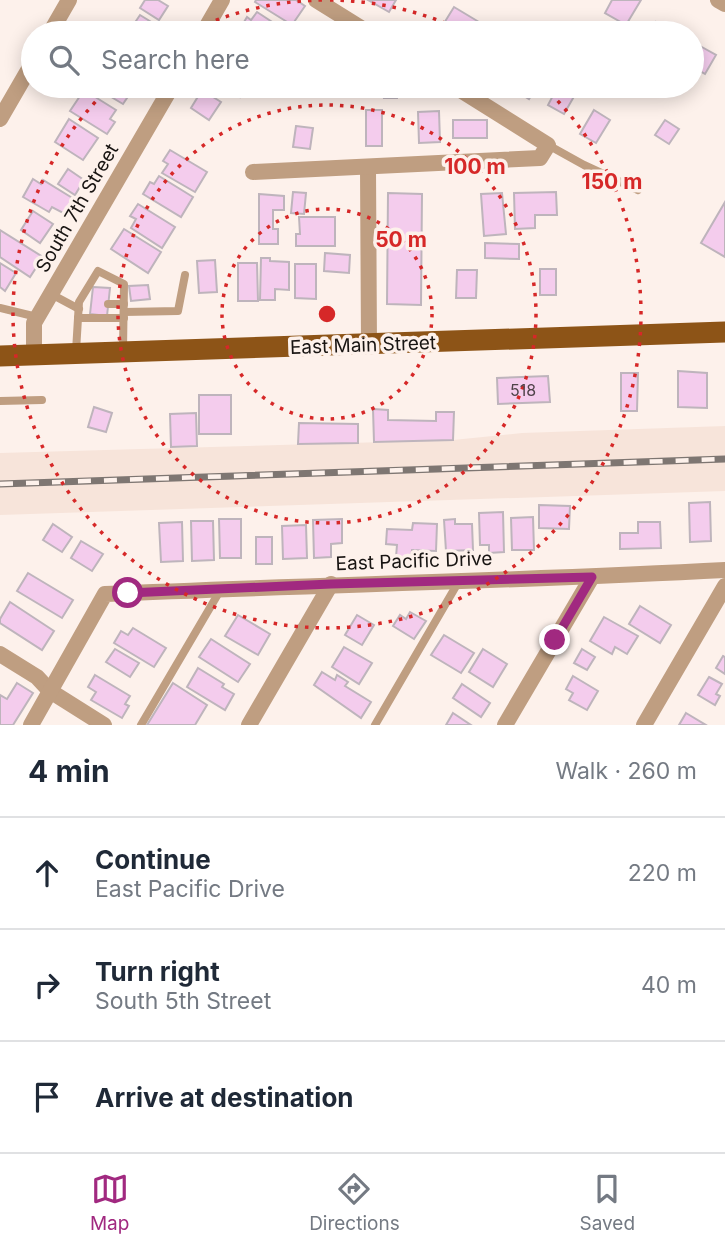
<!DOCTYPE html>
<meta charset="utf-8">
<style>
:root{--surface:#fff;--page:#f6f6f7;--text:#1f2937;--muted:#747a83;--line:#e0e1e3;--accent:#a12980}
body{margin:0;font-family:Inter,sans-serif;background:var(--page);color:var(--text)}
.stop{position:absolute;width:21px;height:21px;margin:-16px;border:5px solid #a12980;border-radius:50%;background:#fff}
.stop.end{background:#a12980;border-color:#fff;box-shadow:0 2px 7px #0008}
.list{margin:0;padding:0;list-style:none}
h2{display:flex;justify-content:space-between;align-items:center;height:91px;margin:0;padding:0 28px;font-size:30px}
h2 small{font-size:23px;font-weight:400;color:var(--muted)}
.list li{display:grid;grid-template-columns:46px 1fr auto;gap:21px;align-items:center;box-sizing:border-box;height:112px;padding:0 28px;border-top:2px solid var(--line)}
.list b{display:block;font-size:26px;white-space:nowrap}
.list p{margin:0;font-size:23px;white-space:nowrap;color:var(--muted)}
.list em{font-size:23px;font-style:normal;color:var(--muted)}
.icon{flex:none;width:38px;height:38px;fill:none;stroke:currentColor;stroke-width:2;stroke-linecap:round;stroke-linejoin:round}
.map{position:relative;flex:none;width:725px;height:725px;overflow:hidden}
.search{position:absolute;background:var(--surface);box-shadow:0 4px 18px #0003;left:21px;right:21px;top:21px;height:77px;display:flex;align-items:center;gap:18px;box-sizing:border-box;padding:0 24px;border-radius:38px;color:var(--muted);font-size:26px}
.sheet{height:427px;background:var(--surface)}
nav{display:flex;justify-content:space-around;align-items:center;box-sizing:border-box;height:98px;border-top:2px solid var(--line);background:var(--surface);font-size:19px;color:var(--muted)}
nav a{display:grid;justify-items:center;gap:4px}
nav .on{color:var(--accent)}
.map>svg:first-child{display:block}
</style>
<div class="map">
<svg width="725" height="725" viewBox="0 0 725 725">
<rect width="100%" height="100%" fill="#fdf1eb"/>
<path fill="#f7e4da" d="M 725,426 L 725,491 L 0,515 L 0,453 L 453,440 L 522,433 Z"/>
<g fill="#f4cced" stroke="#beb4bc" stroke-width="2">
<path d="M 145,0 L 158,0 L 168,6 L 159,20 L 140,8 Z"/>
<path d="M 256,0 L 296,0 L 305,6 L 292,25 L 255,2 Z"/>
<path d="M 368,0 L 396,0 L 389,12 Z"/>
<path d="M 612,0 L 641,0 L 626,25 L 605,13 Z"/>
<path d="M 454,7 L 479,22 L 473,33 L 461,33 L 455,30 L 451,33 L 441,28 Z"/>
<path d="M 257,12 L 289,33 L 246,33 L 240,29 L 247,17 L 251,20 Z"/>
<path d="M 140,15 L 169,33 L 128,33 Z"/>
<path d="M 656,22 L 675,33 L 650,33 Z"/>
<path d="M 700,46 L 716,55 L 705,74 L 692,67 L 692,59 Z"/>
<path d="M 93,86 L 120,86 L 131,92 L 123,104 Z"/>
<path d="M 223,86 L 247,86 L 240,97 Z"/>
<rect x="350" y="86" width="20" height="7"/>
<path d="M 385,86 L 398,86 L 397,98 L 384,98 Z"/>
<path d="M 519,86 L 537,86 L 529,99 L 516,91 Z"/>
<path d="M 558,86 L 580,86 L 564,114 L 548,105 Z"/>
<path d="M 84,90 L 116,110 L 110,119 L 115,122 L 107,134 L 70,111 Z"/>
<path d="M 202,90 L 221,102 L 209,120 L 191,108 Z"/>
<rect x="366" y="110" width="16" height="36"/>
<path d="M 594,110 L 610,120 L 596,143 L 580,134 Z"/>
<path d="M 439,111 L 440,142 L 419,143 L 418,112 Z"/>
<path d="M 69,119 L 98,138 L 83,160 L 55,142 Z"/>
<rect x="453" y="120" width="34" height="18"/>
<path d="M 665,120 L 679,129 L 669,144 L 655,135 Z"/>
<path d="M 296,126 L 313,128 L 310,149 L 293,147 Z"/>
<path d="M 170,150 L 207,172 L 195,192 L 162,173 L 168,164 L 163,161 Z"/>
<path d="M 68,169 L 84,180 L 75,195 L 58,184 Z"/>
<path d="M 159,176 L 193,197 L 181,217 L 143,194 L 150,182 L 154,184 Z"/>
<path d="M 33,179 L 41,184 L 43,180 L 74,199 L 65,214 L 52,207 L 49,212 L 23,197 Z"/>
<path d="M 293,192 L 306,193 L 304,214 L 291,213 Z"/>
<path d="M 556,192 L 557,215 L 535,215 L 535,228 L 515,229 L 514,193 Z"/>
<path d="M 388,193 L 422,194 L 421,305 L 387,304 Z"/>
<path d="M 502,193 L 506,234 L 484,236 L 481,194 Z"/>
<path d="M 259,194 L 284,196 L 284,210 L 273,210 L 273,229 L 278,229 L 278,244 L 259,244 Z"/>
<path d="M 725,202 L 725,257 L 701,243 Z"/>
<path d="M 138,204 L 175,227 L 162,248 L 131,228 L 136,219 L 130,216 Z"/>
<path d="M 33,211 L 53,224 L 40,243 L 21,230 Z"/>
<path d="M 299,217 L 335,217 L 335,246 L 296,246 L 296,234 L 300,234 Z"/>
<path d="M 124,229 L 161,252 L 148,273 L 111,249 Z"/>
<path d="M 0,230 L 43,257 L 30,277 L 0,257 Z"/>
<path d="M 485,243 L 519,244 L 519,259 L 485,258 Z"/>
<path d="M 325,253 L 350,255 L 349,273 L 324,271 Z"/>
<path d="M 261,258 L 270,258 L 270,261 L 289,262 L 289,290 L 275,289 L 275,300 L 260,300 Z"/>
<path d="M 215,260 L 217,292 L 199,293 L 197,261 Z"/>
<path d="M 0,263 L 16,273 L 5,291 L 0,287 Z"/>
<path d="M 238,263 L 257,263 L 258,301 L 238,301 Z"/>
<path d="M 295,264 L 316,264 L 316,299 L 295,298 Z"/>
<rect x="540" y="269" width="16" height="26"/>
<path d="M 457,270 L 477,270 L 476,298 L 456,298 Z"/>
<path d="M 148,285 L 150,299 L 131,301 L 129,286 Z"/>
<path d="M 93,287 L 110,288 L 107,316 L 90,314 Z"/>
<path d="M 678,371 L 707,373 L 707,408 L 678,407 Z"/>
<path d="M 621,373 L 638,373 L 637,411 L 621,411 Z"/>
<path d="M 548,376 L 550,402 L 498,404 L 497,378 Z"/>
<rect x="199" y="395" width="32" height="39"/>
<path d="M 94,407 L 112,413 L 106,432 L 88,427 Z"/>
<path d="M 373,409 L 388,410 L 388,420 L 436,421 L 436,412 L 454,412 L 453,440 L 374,442 Z"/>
<path d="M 196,413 L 197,446 L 171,447 L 170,414 Z"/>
<path d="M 299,423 L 358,424 L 358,443 L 298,444 Z"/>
<path d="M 710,502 L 711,541 L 690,542 L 689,503 Z"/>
<path d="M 539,505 L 570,506 L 569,529 L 539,528 Z"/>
<path d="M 503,512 L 504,552 L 489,553 L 489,545 L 480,545 L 479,513 Z"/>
<path d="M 533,517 L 534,550 L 512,550 L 511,518 Z"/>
<path d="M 219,519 L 241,519 L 241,558 L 220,558 Z"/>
<path d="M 342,519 L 342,543 L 331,544 L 331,557 L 314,558 L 313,520 Z"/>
<path d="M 455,519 L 455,524 L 472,524 L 473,550 L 446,551 L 444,520 Z"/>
<path d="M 191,521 L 213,521 L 214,560 L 192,561 Z"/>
<path d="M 182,522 L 183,561 L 161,562 L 159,523 Z"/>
<path d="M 638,522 L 660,522 L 661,548 L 620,549 L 620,533 L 638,533 Z"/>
<path d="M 413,523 L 437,524 L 436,551 L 412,550 L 411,557 L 396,557 L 397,545 L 386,544 L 387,529 L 412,530 Z"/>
<path d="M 53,524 L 72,537 L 62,552 L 43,540 Z"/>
<path d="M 306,525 L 307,558 L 283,559 L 282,526 Z"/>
<rect x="256" y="537" width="16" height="27"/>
<path d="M 81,541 L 103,554 L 92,571 L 71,558 Z"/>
<path d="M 28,573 L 73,600 L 62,618 L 17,591 Z"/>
<path d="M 10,602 L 54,631 L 42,650 L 0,623 L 0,619 Z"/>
<path d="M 640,606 L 671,625 L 660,643 L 629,624 Z"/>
<path d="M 410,612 L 426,621 L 414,639 L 393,626 L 400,615 L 406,619 Z"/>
<path d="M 238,615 L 270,634 L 258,655 L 225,636 Z"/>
<path d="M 357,615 L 374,625 L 362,645 L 345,635 Z"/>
<path d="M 604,617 L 638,636 L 627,654 L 615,647 L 612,654 L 590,641 Z"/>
<path d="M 133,628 L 166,648 L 154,667 L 114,643 L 121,631 L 128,635 Z"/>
<path d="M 444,635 L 474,653 L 461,673 L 431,655 Z"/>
<path d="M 211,639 L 250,664 L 238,682 L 199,657 Z"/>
<path d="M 344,647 L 372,663 L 359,684 L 332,667 Z"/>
<path d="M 115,649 L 139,663 L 130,677 L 106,662 Z"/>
<path d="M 483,649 L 507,664 L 493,687 L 469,672 Z"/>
<path d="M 582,649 L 595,657 L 587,670 L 574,663 Z"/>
<path d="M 723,656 L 725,657 L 725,674 L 716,668 Z"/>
<path d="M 198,668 L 224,684 L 222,687 L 234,694 L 225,710 L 187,687 Z"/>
<path d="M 322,672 L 335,680 L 337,675 L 348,682 L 345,686 L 371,702 L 361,718 L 314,685 Z"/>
<path d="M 95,675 L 130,696 L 125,704 L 129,706 L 122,718 L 91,700 L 96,692 L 88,687 Z"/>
<path d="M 573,676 L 598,691 L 587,710 L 569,700 L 573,693 L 566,689 Z"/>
<path d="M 709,677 L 722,684 L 716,694 L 720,696 L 715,705 L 698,695 Z"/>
<path d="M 17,683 L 33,693 L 13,725 L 0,725 L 0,695 L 7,699 Z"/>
<path d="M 173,683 L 207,705 L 195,725 L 147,725 Z"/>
<path d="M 462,684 L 490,703 L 481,717 L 453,698 Z"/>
<path d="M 453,713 L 471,725 L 446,725 Z"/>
<path d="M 686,713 L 706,725 L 679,725 Z"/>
</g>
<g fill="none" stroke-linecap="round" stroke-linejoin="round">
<g stroke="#bf9e81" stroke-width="8">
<path d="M 548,145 L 584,165 L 638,190"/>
<path d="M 51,294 L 79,309"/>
<path d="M 108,304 L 124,304"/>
<path d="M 0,308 L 37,317"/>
<path d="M 124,312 L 178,311 L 185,275"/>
<path d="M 78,318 L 124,318"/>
<path d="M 76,351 L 79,302 L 98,271 L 124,284 L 123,349"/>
<path d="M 0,401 L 42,400"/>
<path d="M 141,725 L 221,589"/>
<path d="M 375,725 L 459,581"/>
</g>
<g stroke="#bf9e81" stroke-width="16">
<path d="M 316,0 L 369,33"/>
<path d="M 718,0 L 725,4"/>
<path d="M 50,33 L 69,0"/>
<path d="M 203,33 L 222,0"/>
<path d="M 0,119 L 33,62"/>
<path d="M 368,168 L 369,345"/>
<path d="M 253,172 L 540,158 L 548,145 L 454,86"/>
<path d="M 34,355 L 34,323 L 172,86"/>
<path d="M 0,654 L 37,677 L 50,691 L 104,725"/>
<path d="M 31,725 L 105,594 C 312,585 518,581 725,570"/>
<path d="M 249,725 L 331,584"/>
<path d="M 505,725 L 592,577"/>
<path d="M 644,725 L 725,586"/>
</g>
<path stroke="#8d5417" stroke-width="21" d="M 0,356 L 725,332"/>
<defs>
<path id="rail" d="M 0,484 L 725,459"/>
</defs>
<use href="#rail" stroke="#7e7672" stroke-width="7"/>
<use href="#rail" stroke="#fdf1eb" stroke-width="4.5" stroke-dasharray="13" stroke-linecap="butt"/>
</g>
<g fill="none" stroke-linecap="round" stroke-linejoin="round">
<path stroke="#a12980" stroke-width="9" d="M 128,593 L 331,584 L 592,577 L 555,640"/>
</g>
<g fill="none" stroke="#d62828" stroke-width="3.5" stroke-dasharray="3.5 7">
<circle cx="327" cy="314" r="105"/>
<circle cx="327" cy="314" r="209"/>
<path d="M187 33A314 314 0 0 1 324 0M330 0A314 314 0 0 1 467 33M543 86A314 314 0 1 1 111 86"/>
</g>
<g text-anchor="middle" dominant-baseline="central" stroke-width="7" stroke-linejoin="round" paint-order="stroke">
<g font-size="16" fill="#4f4249">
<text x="523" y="390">518</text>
</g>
<g font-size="19" fill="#181412" stroke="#fdf1eb">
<text transform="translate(77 208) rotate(-60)">South 7th Street</text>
<text transform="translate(363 345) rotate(-2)">East Main Street</text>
<text transform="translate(414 561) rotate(-2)">East Pacific Drive</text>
</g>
</g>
<circle cx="327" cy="314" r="10" fill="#d62828" stroke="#fdf1eb" stroke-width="3.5"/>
<g font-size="21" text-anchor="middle" font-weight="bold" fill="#d62828" stroke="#fdf1eb" stroke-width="7" stroke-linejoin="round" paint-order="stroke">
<text x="475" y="174">100 m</text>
<text x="612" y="189">150 m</text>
<text x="401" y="247">50 m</text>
</g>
</svg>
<div class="stop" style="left:128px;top:593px"></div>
<div class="stop end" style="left:555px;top:640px"></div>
<div class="search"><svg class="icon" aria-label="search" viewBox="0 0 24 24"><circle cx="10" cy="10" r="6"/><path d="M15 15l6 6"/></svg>Search here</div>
</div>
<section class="sheet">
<h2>4 min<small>Walk · 260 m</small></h2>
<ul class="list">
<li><svg class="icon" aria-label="ahead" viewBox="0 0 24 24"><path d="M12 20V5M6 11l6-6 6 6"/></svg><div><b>Continue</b><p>East Pacific Drive</p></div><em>220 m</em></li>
<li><svg class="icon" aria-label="right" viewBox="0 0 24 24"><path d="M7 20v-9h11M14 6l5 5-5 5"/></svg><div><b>Turn right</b><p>South 5th Street</p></div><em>40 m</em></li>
<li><svg class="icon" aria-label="arrive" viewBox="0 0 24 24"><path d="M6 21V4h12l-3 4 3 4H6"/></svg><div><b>Arrive at destination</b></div></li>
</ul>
</section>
<nav>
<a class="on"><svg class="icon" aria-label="map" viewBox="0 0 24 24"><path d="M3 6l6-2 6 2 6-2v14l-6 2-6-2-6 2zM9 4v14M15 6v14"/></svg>Map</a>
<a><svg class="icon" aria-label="directions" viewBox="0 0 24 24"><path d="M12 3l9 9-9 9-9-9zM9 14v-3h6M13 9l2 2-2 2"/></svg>Directions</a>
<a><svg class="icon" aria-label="saved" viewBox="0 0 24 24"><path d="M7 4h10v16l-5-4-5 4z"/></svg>Saved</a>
</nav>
